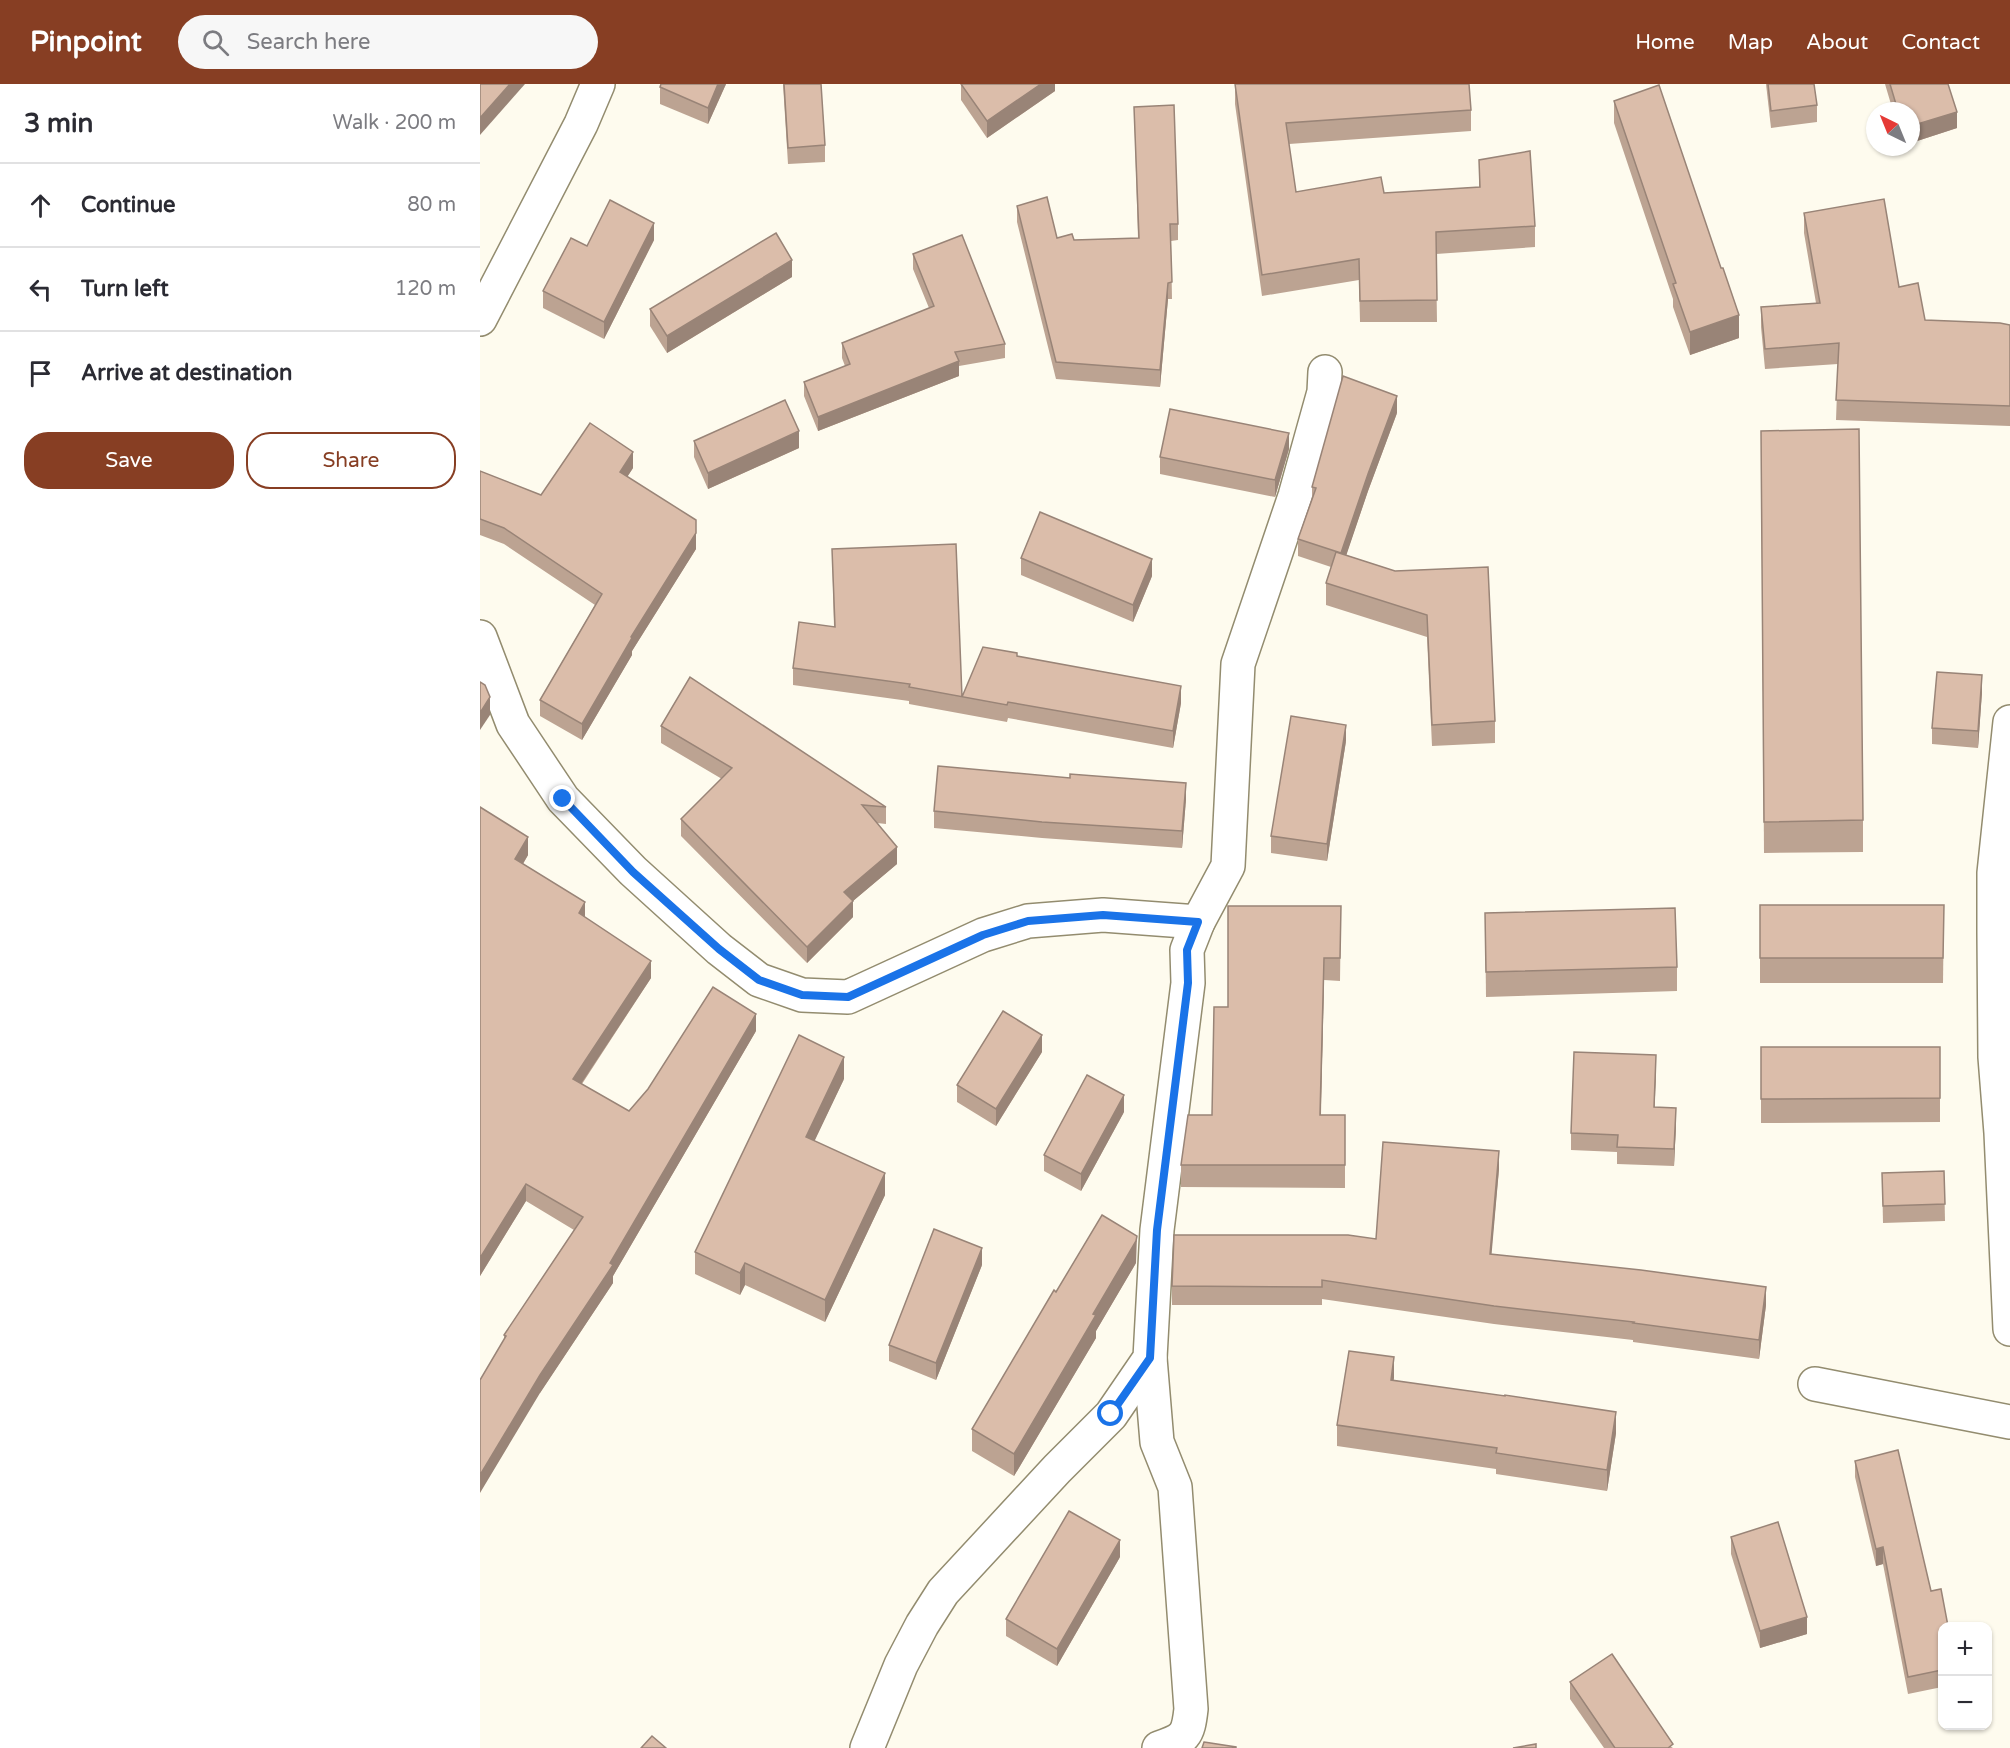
<!DOCTYPE html>
<meta charset="utf-8">
<style>
:root{--surface:#fff;--page:#f7f7f7;--text:#2b2b33;--muted:#7c7c81;--line:#e1e1e2;--accent:#873e23}
body{margin:0;font-family:"Varela Round",sans-serif;background:var(--page);color:var(--text)}
.controls{position:absolute;right:18px;bottom:18px;display:grid;overflow:hidden;border-radius:12px;box-shadow:0 2px 4px #0004}
.controls button{width:54px;height:54px;display:grid;place-items:center;padding:0;border:0;border-bottom:2px solid var(--line);background:var(--surface);color:var(--text);font:30px sans-serif}
.compass{position:absolute;left:1386px;top:18px;width:54px;height:54px;border-radius:50%;background:var(--surface);box-shadow:0 2px 4px #0004;rotate:317deg}
.stop{position:absolute;width:18px;height:18px;margin:-14px;border:4px solid #1a73e8;border-radius:50%;background:#fff}
.stop.end{background:#1a73e8;border-color:#fff;box-shadow:0 2px 6px #0008}
.list{margin:0;padding:0;list-style:none}
h2{display:flex;justify-content:space-between;align-items:center;height:78px;margin:0;padding:0 24px;font-size:26px}
h2 small{font-size:20px;font-weight:400;color:var(--muted)}
.list li{display:grid;grid-template-columns:39px 1fr auto;gap:18px;align-items:center;box-sizing:border-box;height:84px;padding:0 24px;border-top:2px solid var(--line)}
.list b{display:block;font-size:22px;white-space:nowrap}
.list em{font-size:20px;font-style:normal;color:var(--muted)}
.actions{display:flex;gap:12px;padding:18px 24px}
.actions a{flex:1;padding:14px 0;border:2px solid var(--accent);border-radius:24px;text-align:center;font-size:21px;color:var(--accent)}
.actions .main{background:var(--accent);color:#fff}
.icon{flex:none;width:33px;height:33px;fill:none;stroke:currentColor;stroke-width:2;stroke-linecap:round;stroke-linejoin:round}
.map{position:relative;flex:none;width:1530px;height:1664px;overflow:hidden}
header{display:flex;align-items:center;gap:36px;box-sizing:border-box;height:84px;padding:0 30px;background:var(--accent);color:#fff}
header strong{font-size:28px}
nav{display:flex;gap:33px;margin-inline-start:auto;font-size:21px}
.search{width:420px;height:54px;background:var(--page);display:flex;align-items:center;gap:15px;box-sizing:border-box;padding:0 21px;border-radius:33px;color:var(--muted);font-size:22px}
main{display:flex}
aside{flex:1;background:var(--surface)}
.map>svg:first-child{display:block}
</style>
<header>
<strong>Pinpoint</strong>
<div class="search"><svg class="icon" aria-label="search" viewBox="0 0 24 24"><circle cx="10" cy="10" r="6"/><path d="M15 15l6 6"/></svg>Search here</div>
<nav><a>Home</a><a>Map</a><a>About</a><a>Contact</a></nav>
</header>
<main>
<aside>
<h2>3 min<small>Walk · 200 m</small></h2>
<ul class="list">
<li><svg class="icon" aria-label="ahead" viewBox="0 0 24 24"><path d="M12 20V5M6 11l6-6 6 6"/></svg><div><b>Continue</b></div><em>80 m</em></li>
<li><svg class="icon" aria-label="left" viewBox="0 0 24 24"><path d="M17 20v-9H6M10 6l-5 5 5 5"/></svg><div><b>Turn left</b></div><em>120 m</em></li>
<li><svg class="icon" aria-label="arrive" viewBox="0 0 24 24"><path d="M6 21V4h12l-3 4 3 4H6"/></svg><div><b>Arrive at destination</b></div></li>
</ul>
<div class="actions"><a class="main">Save</a><a>Share</a></div>
</aside>
<div class="map">
<svg width="1530" height="1664" viewBox="0 0 1530 1664">
<rect width="100%" height="100%" fill="#fefbee"/>
<g fill="none" stroke-linecap="round" stroke-linejoin="round">
<defs>
<g id="minor">
<path d="M 0,235 L 101,40 L 118,0"/>
<path d="M 0,553 L 33,640 L 83,715 L 153,787 L 239,865 L 279,896 L 322,911 L 368,913 L 503,851 L 548,837 L 623,831 L 718,838"/>
<path d="M 1530,638 L 1514,789 L 1514,849 L 1515,973 L 1521,1049 L 1530,1245"/>
<path d="M 670,1274 L 677,1358 L 695,1403 L 711,1625 C 708,1652 705,1655 679,1664"/>
<path d="M 1335,1300 L 1530,1338"/>
<path d="M 387,1664 L 421,1581 L 442,1541 L 463,1508 L 577,1385 L 631,1331 L 670,1274 L 677,1146 L 708,899 L 707,866 L 718,838 L 748,782 L 758,580 L 815,412 L 844,308 L 845,288"/>
</g>
</defs>
<use href="#minor" stroke="#938c6f" stroke-width="36"/>
<use href="#minor" stroke="#fff" stroke-width="33"/>
</g>
<g fill="#bca392">
<path d="M 181,0 L 246,0 L 228,40 L 180,20 L 180,3 Z"/>
<path d="M 303,0 L 341,0 L 345,61 L 345,78 L 308,80 Z"/>
<path d="M 481,0 L 575,0 L 575,7 L 507,54 L 481,16 Z"/>
<path d="M 755,0 L 991,26 L 991,47 L 809,60 L 816,108 L 904,109 L 999,103 L 999,76 L 1055,142 L 1055,163 L 956,170 L 957,238 L 880,238 L 879,196 L 782,212 L 755,20 Z"/>
<path d="M 1286,0 L 1334,0 L 1337,21 L 1337,38 L 1291,44 Z"/>
<path d="M 1405,0 L 1468,0 L 1477,44 L 1431,59 L 1431,27 L 1413,27 Z"/>
<path d="M 1134,17 L 1259,254 L 1210,271 L 1193,223 L 1193,215 L 1134,39 Z"/>
<path d="M 654,23 L 698,140 L 698,156 L 691,157 L 692,215 L 688,215 L 680,303 L 576,295 L 537,138 L 537,122 L 577,154 L 594,156 L 658,154 Z"/>
<path d="M 1324,129 L 1419,203 L 1445,236 L 1530,241 L 1530,342 L 1356,336 L 1358,280 L 1285,285 L 1281,243 L 1281,223 L 1336,219 L 1324,149 Z"/>
<path d="M 174,156 L 124,255 L 63,224 L 63,207 L 107,162 Z"/>
<path d="M 433,170 L 525,260 L 525,274 L 479,282 L 479,292 L 338,347 L 324,312 L 324,298 L 365,282 L 362,274 L 362,259 L 449,224 L 433,185 Z"/>
<path d="M 312,193 L 187,269 L 170,242 L 170,225 Z"/>
<path d="M 917,329 L 888,407 L 866,471 L 915,487 L 1008,483 L 1015,637 L 1015,659 L 952,662 L 947,553 L 846,521 L 846,499 L 851,483 L 818,472 L 818,455 L 832,415 L 832,403 Z"/>
<path d="M 1281,347 L 1383,736 L 1383,768 L 1284,769 Z"/>
<path d="M 214,357 L 319,364 L 228,405 L 214,373 Z"/>
<path d="M 809,365 L 795,413 L 680,390 L 680,373 Z"/>
<path d="M 153,384 L 147,393 L 216,465 L 152,567 L 152,571 L 102,656 L 60,632 L 60,616 L 115,521 L 24,460 L 0,451 L 0,387 L 61,411 Z"/>
<path d="M 352,465 L 482,613 L 537,573 L 701,619 L 693,664 L 528,634 L 527,638 L 429,620 L 429,617 L 313,601 L 313,584 L 354,543 Z"/>
<path d="M 541,474 L 672,492 L 653,538 L 541,491 Z"/>
<path d="M 1502,608 L 1498,664 L 1452,660 L 1452,644 Z"/>
<path d="M 181,642 L 406,723 L 406,740 L 397,739 L 417,780 L 373,817 L 373,833 L 327,879 L 201,752 L 201,735 L 242,695 L 181,659 Z"/>
<path d="M 866,657 L 847,777 L 791,769 L 791,752 Z"/>
<path d="M 590,694 L 706,715 L 702,764 L 562,754 L 454,744 L 454,727 Z"/>
<path d="M 0,723 L 48,771 L 43,780 L 105,833 L 171,894 L 102,1000 L 149,1027 L 276,947 L 133,1192 L 133,1199 L 60,1309 L 24,1255 L 24,1251 L 94,1146 L 46,1117 L 0,1192 Z"/>
<path d="M 1280,821 L 1464,821 L 1463,899 L 1280,899 Z"/>
<path d="M 861,822 L 860,897 L 844,896 L 841,1031 L 865,1031 L 865,1104 L 701,1103 L 701,1081 L 732,1031 L 748,923 Z"/>
<path d="M 1005,829 L 1197,883 L 1197,907 L 1006,913 Z"/>
<path d="M 1281,963 L 1460,963 L 1460,1038 L 1281,1039 Z"/>
<path d="M 562,968 L 516,1042 L 477,1018 L 477,1001 Z"/>
<path d="M 1176,988 L 1174,1023 L 1196,1040 L 1194,1082 L 1137,1080 L 1137,1068 L 1091,1066 L 1091,1049 Z"/>
<path d="M 364,995 L 334,1057 L 405,1111 L 345,1238 L 265,1201 L 260,1211 L 215,1190 L 215,1168 Z"/>
<path d="M 644,1028 L 601,1107 L 564,1087 L 564,1071 Z"/>
<path d="M 1019,1085 L 1011,1170 L 1286,1221 L 1279,1275 L 1153,1258 L 1153,1256 L 1014,1240 L 842,1215 L 842,1221 L 692,1221 L 692,1202 L 896,1155 Z"/>
<path d="M 1464,1087 L 1465,1137 L 1403,1139 L 1402,1089 Z"/>
<path d="M 656,1179 L 616,1247 L 616,1254 L 534,1392 L 492,1367 L 492,1345 L 576,1208 Z"/>
<path d="M 502,1181 L 456,1296 L 409,1277 L 409,1261 Z"/>
<path d="M 914,1296 L 1136,1349 L 1127,1407 L 1016,1390 L 1016,1385 L 857,1362 L 857,1341 Z"/>
<path d="M 1375,1377 L 1451,1507 L 1462,1542 L 1462,1603 L 1428,1610 L 1403,1480 L 1396,1482 L 1375,1393 Z"/>
<path d="M 1251,1453 L 1327,1550 L 1280,1564 L 1251,1470 Z"/>
<path d="M 640,1473 L 577,1582 L 526,1552 L 526,1535 Z"/>
<path d="M 1090,1598 L 1193,1664 L 1124,1664 L 1090,1615 Z"/>
</g>
<g fill="#998477">
<path d="M 30,0 L 45,0 L 0,51 L 0,34 Z"/>
<path d="M 238,0 L 246,0 L 228,40 L 228,24 Z"/>
<path d="M 561,0 L 575,0 L 575,7 L 507,54 L 507,37 Z"/>
<path d="M 1477,28 L 1477,44 L 1431,59 L 1431,42 Z"/>
<path d="M 174,139 L 174,156 L 124,255 L 124,238 Z"/>
<path d="M 312,176 L 312,193 L 187,269 L 187,252 Z"/>
<path d="M 688,199 L 688,215 L 680,303 L 680,286 Z"/>
<path d="M 1259,231 L 1259,254 L 1210,271 L 1210,248 Z"/>
<path d="M 479,277 L 479,292 L 338,347 L 338,333 Z"/>
<path d="M 917,312 L 917,329 L 888,407 L 861,487 L 861,470 L 888,390 Z"/>
<path d="M 319,347 L 319,364 L 228,405 L 228,389 Z"/>
<path d="M 809,349 L 809,365 L 795,413 L 795,396 Z"/>
<path d="M 153,368 L 153,384 L 140,404 L 140,388 Z"/>
<path d="M 216,449 L 216,465 L 152,567 L 152,571 L 102,656 L 102,640 L 151,553 Z"/>
<path d="M 672,475 L 672,492 L 653,538 L 653,521 Z"/>
<path d="M 1502,591 L 1502,608 L 1498,664 L 1498,647 Z"/>
<path d="M 701,602 L 701,619 L 693,664 L 693,647 Z"/>
<path d="M 10,613 L 10,631 L 0,646 L 0,629 Z"/>
<path d="M 866,641 L 866,657 L 847,777 L 847,760 Z"/>
<path d="M 706,699 L 706,715 L 702,764 L 702,747 Z"/>
<path d="M 48,753 L 48,771 L 35,793 L 35,775 Z"/>
<path d="M 417,763 L 417,780 L 373,817 L 373,833 L 327,879 L 327,863 L 364,808 Z"/>
<path d="M 105,818 L 105,835 L 99,829 Z"/>
<path d="M 844,874 L 844,896 L 840,1054 L 840,1031 Z"/>
<path d="M 171,877 L 171,894 L 93,1012 L 93,995 Z"/>
<path d="M 276,930 L 276,947 L 133,1192 L 133,1199 L 60,1309 L 0,1409 L 0,1391 L 60,1291 L 130,1179 Z"/>
<path d="M 562,951 L 562,968 L 516,1042 L 516,1025 Z"/>
<path d="M 1176,971 L 1176,988 L 1174,1039 L 1174,1023 Z"/>
<path d="M 364,973 L 364,995 L 326,1075 L 326,1053 Z"/>
<path d="M 644,1011 L 644,1028 L 601,1107 L 601,1090 Z"/>
<path d="M 1196,1024 L 1196,1040 L 1194,1082 L 1194,1065 Z"/>
<path d="M 1019,1067 L 1019,1085 L 1010,1188 L 1010,1170 Z"/>
<path d="M 405,1089 L 405,1111 L 345,1238 L 345,1216 Z"/>
<path d="M 46,1100 L 46,1117 L 0,1192 L 0,1174 Z"/>
<path d="M 657,1152 L 656,1179 L 616,1247 L 616,1254 L 534,1392 L 534,1370 Z"/>
<path d="M 502,1164 L 502,1181 L 456,1296 L 456,1279 Z"/>
<path d="M 265,1179 L 265,1201 L 260,1211 L 260,1189 Z"/>
<path d="M 1286,1203 L 1286,1221 L 1279,1275 L 1279,1256 Z"/>
<path d="M 914,1273 L 914,1294 L 911,1316 L 911,1296 Z"/>
<path d="M 1136,1328 L 1136,1349 L 1127,1407 L 1127,1386 Z"/>
<path d="M 640,1456 L 640,1473 L 577,1582 L 577,1565 Z"/>
<path d="M 1403,1463 L 1403,1480 L 1396,1482 L 1396,1465 Z"/>
<path d="M 1327,1533 L 1327,1550 L 1280,1564 L 1280,1547 Z"/>
</g>
<g fill="#dbbdaa" stroke="#998477" stroke-width="1.5">
<path d="M 0,0 L 30,0 L 0,34 Z"/>
<path d="M 181,0 L 238,0 L 228,24 L 180,3 Z"/>
<path d="M 304,0 L 341,0 L 345,61 L 308,64 Z"/>
<path d="M 481,0 L 561,0 L 507,37 Z"/>
<path d="M 755,0 L 989,0 L 991,26 L 806,39 L 816,108 L 901,93 L 904,109 L 1000,103 L 999,76 L 1050,67 L 1055,142 L 956,148 L 957,216 L 880,217 L 879,175 L 782,191 Z"/>
<path d="M 1288,0 L 1334,0 L 1337,21 L 1291,27 Z"/>
<path d="M 1410,0 L 1468,0 L 1477,28 L 1431,42 L 1431,27 L 1418,27 Z"/>
<path d="M 1179,1 L 1241,184 L 1243,184 L 1259,231 L 1210,248 L 1193,200 L 1196,199 L 1134,17 Z"/>
<path d="M 694,21 L 698,140 L 690,140 L 692,198 L 688,199 L 680,286 L 576,278 L 537,122 L 567,113 L 577,154 L 592,150 L 594,156 L 659,154 L 654,23 Z"/>
<path d="M 1404,115 L 1419,203 L 1438,199 L 1445,236 L 1520,239 L 1530,241 L 1530,322 L 1356,316 L 1359,259 L 1285,265 L 1281,223 L 1340,219 L 1324,129 Z"/>
<path d="M 130,116 L 174,139 L 124,238 L 63,207 L 91,154 L 107,162 Z"/>
<path d="M 296,149 L 312,176 L 187,252 L 170,225 Z"/>
<path d="M 482,151 L 525,260 L 475,268 L 479,277 L 338,333 L 324,298 L 370,280 L 362,259 L 454,222 L 433,170 Z"/>
<path d="M 863,292 L 917,312 L 888,390 L 861,469 L 818,455 L 836,404 L 832,403 Z"/>
<path d="M 305,316 L 319,347 L 228,389 L 214,357 Z"/>
<path d="M 690,325 L 809,349 L 795,396 L 680,373 Z"/>
<path d="M 110,339 L 153,368 L 140,388 L 216,436 L 216,449 L 151,553 L 152,554 L 102,640 L 60,616 L 122,510 L 24,444 L 0,435 L 0,387 L 61,411 Z"/>
<path d="M 1379,345 L 1383,736 L 1284,738 L 1281,347 Z"/>
<path d="M 560,428 L 672,475 L 653,521 L 541,474 Z"/>
<path d="M 476,460 L 482,613 L 503,563 L 537,569 L 537,572 L 701,602 L 693,647 L 528,618 L 527,621 L 429,603 L 430,600 L 313,584 L 319,538 L 355,543 L 352,465 Z"/>
<path d="M 856,468 L 915,487 L 1008,483 L 1015,637 L 952,641 L 947,531 L 846,499 Z"/>
<path d="M 1457,588 L 1502,591 L 1498,647 L 1452,644 Z"/>
<path d="M 210,593 L 406,723 L 382,721 L 417,763 L 364,808 L 373,817 L 327,863 L 201,735 L 252,684 L 181,642 Z"/>
<path d="M 0,598 L 5,601 L 10,613 L 0,629 Z"/>
<path d="M 811,632 L 866,641 L 847,760 L 791,752 Z"/>
<path d="M 458,682 L 590,694 L 590,690 L 706,699 L 702,747 L 562,738 L 454,727 Z"/>
<path d="M 0,723 L 48,753 L 35,775 L 105,818 L 99,829 L 171,877 L 93,995 L 149,1027 L 168,1005 L 233,903 L 276,930 L 130,1179 L 133,1181 L 60,1291 L 0,1391 L 0,1296 L 26,1252 L 24,1251 L 103,1133 L 46,1100 L 0,1174 Z"/>
<path d="M 1280,821 L 1464,821 L 1463,874 L 1280,874 Z"/>
<path d="M 748,822 L 861,822 L 860,874 L 844,874 L 840,1031 L 865,1031 L 865,1081 L 701,1081 L 708,1031 L 732,1031 L 734,923 L 748,923 Z"/>
<path d="M 1195,824 L 1197,883 L 1006,888 L 1005,829 Z"/>
<path d="M 523,927 L 562,951 L 516,1025 L 477,1001 Z"/>
<path d="M 319,951 L 364,973 L 326,1053 L 405,1089 L 345,1216 L 265,1179 L 260,1189 L 215,1168 Z"/>
<path d="M 1281,963 L 1460,963 L 1460,1014 L 1281,1015 Z"/>
<path d="M 1094,968 L 1176,971 L 1174,1023 L 1196,1024 L 1194,1065 L 1137,1063 L 1138,1051 L 1091,1049 Z"/>
<path d="M 607,991 L 644,1011 L 601,1090 L 564,1071 Z"/>
<path d="M 903,1058 L 1019,1067 L 1010,1170 L 1161,1186 L 1286,1203 L 1279,1256 L 1153,1239 L 1154,1238 L 1014,1222 L 842,1196 L 842,1203 L 692,1202 L 694,1151 L 868,1151 L 896,1155 Z"/>
<path d="M 1464,1087 L 1465,1120 L 1403,1122 L 1402,1089 Z"/>
<path d="M 622,1131 L 657,1152 L 656,1157 L 613,1230 L 616,1231 L 534,1370 L 492,1345 L 574,1206 L 576,1208 Z"/>
<path d="M 454,1145 L 502,1164 L 456,1279 L 409,1261 Z"/>
<path d="M 869,1267 L 914,1273 L 911,1296 L 1025,1312 L 1025,1311 L 1136,1328 L 1127,1386 L 1016,1369 L 1017,1364 L 857,1341 Z"/>
<path d="M 1418,1366 L 1451,1507 L 1461,1505 L 1468,1542 L 1462,1542 L 1462,1586 L 1428,1593 L 1403,1463 L 1396,1465 L 1375,1377 Z"/>
<path d="M 589,1427 L 640,1456 L 577,1565 L 526,1535 Z"/>
<path d="M 1298,1438 L 1327,1533 L 1280,1547 L 1251,1453 Z"/>
<path d="M 1132,1570 L 1193,1660 L 1188,1664 L 1135,1664 L 1090,1598 Z"/>
<path d="M 172,1652 L 186,1664 L 161,1664 Z"/>
<path d="M 724,1658 L 756,1663 L 756,1664 L 722,1664 Z"/>
<path d="M 1056,1660 L 1056,1664 L 1033,1664 Z"/>
</g>
<g fill="none" stroke-linecap="round" stroke-linejoin="round">
<path stroke="#1a73e8" stroke-width="8" d="M 83,715 L 153,788 L 239,865 L 279,896 L 322,911 L 368,913 L 503,851 L 548,837 L 623,831 L 718,838 L 707,866 L 708,899 L 677,1146 L 670,1274 L 631,1330"/>
</g>
</svg>
<div class="controls">
<button>+</button>
<button>−</button>
</div>
<svg class="compass" viewBox="-18 -18 36 36"><path d="M0-13l5 13h-10z" fill="#e53935"/><path d="M0 13l5-13h-10z" fill="#7c7c81"/></svg>
<div class="stop" style="left:631px;top:1330px"></div>
<div class="stop end" style="left:83px;top:715px"></div>
</div>
</main>
